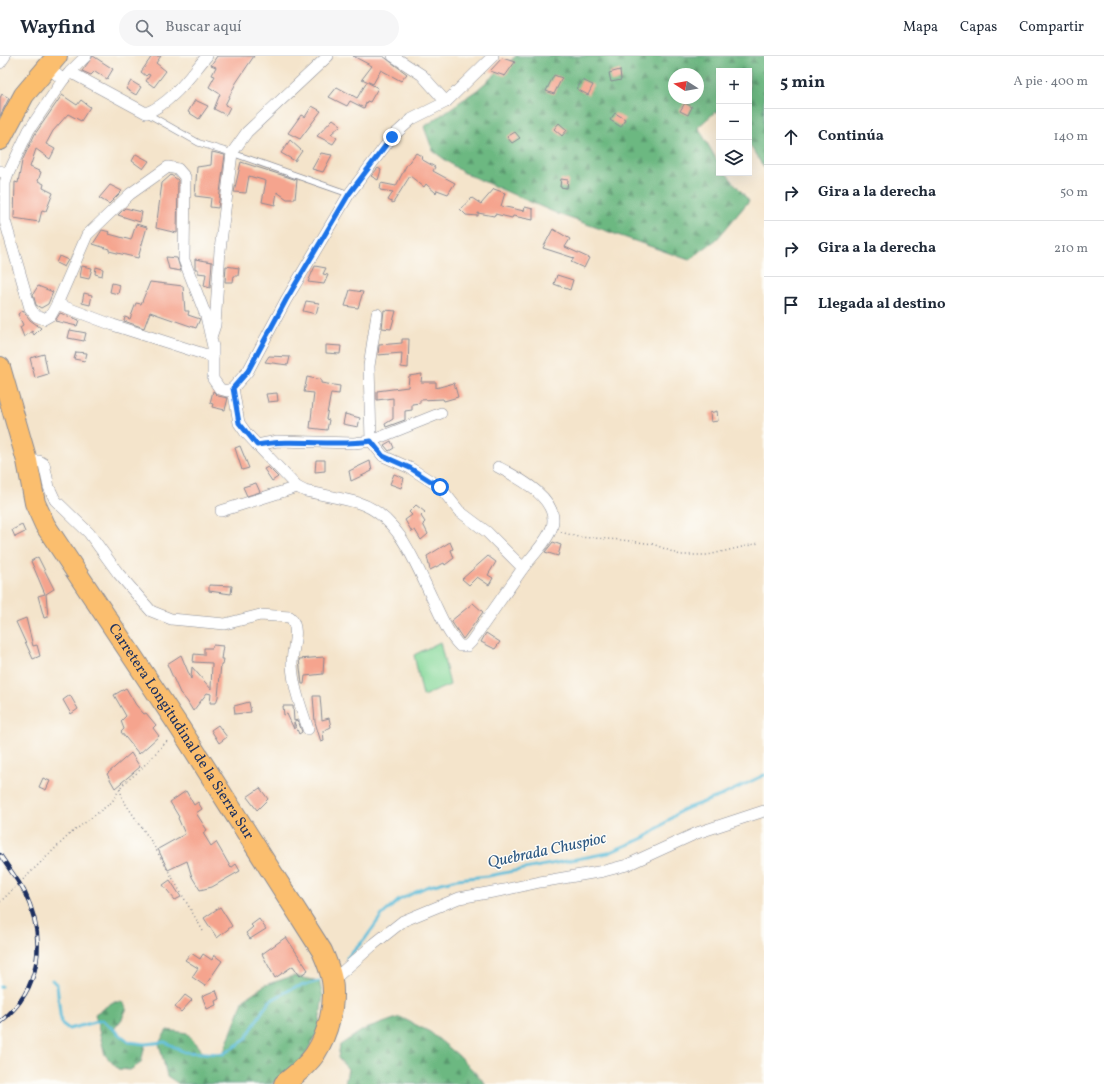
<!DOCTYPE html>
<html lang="es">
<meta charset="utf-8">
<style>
:root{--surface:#fff;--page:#f6f6f7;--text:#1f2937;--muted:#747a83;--line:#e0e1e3}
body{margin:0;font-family:Vollkorn,serif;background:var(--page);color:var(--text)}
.controls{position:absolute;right:12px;top:12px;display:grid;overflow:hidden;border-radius:0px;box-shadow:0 4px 16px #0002}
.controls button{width:36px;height:36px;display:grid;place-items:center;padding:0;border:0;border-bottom:1px solid var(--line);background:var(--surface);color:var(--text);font:20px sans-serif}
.compass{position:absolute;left:668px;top:12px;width:36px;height:36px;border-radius:50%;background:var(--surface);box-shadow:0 4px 16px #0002;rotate:281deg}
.stop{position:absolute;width:12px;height:12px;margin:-9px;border:3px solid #1a73e8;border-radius:50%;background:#fff}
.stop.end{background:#1a73e8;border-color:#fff;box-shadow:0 1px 4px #0008}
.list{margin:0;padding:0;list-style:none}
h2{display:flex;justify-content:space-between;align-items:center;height:52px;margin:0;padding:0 16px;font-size:17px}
h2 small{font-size:13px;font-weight:400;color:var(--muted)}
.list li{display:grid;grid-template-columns:26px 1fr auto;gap:12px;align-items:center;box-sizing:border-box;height:56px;padding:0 16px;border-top:1px solid var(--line)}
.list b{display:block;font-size:15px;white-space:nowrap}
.list em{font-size:13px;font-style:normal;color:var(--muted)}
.icon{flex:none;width:22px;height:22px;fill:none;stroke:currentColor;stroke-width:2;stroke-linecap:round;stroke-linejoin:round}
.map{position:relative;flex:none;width:764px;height:1028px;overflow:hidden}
header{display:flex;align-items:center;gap:24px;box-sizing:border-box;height:56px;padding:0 20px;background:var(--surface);border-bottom:1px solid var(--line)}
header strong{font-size:19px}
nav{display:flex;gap:22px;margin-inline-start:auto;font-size:14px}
.search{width:280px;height:36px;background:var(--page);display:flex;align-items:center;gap:10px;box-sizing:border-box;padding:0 14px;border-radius:22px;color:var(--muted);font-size:15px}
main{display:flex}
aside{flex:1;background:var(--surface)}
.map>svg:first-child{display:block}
</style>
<header>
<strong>Wayfind</strong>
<div class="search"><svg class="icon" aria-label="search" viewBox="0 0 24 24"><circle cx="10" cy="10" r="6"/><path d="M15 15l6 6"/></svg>Buscar aquí</div>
<nav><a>Mapa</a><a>Capas</a><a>Compartir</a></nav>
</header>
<main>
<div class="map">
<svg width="764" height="1028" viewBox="0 0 764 1028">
<defs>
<pattern id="forest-firs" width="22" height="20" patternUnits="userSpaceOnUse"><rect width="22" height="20" fill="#6cb881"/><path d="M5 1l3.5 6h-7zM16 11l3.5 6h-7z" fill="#58966d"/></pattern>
</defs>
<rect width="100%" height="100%" fill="#fdfcf7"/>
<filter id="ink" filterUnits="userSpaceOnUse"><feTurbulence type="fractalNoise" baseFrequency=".025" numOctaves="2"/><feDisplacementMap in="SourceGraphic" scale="8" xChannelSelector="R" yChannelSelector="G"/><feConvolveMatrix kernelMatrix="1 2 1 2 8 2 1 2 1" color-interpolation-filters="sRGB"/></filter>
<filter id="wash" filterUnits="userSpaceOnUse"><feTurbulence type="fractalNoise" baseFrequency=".012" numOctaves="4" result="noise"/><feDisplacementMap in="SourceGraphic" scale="16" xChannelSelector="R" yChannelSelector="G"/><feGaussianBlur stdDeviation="0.9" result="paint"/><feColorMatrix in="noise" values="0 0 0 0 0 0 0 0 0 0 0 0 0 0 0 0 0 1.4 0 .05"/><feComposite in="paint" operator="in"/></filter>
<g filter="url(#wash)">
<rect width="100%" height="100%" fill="#f4e4cb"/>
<path fill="#85d899" stroke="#50847c" d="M 440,586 L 450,629 L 423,640 L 414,599 Z"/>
<g fill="url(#forest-firs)" stroke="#447470" fill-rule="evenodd">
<path d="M 516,0 L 764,0 L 764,112 L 749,88 L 749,15 L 719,15 L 719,57 L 715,56 L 698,71 L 719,108 L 719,117 L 726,117 L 749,145 L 717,183 L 689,204 L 558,158 L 462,116 L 433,95 L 424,71 L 477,34 ZM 674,18 L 698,18 L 698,42 L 674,42 Z"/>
<path d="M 293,920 L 319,925 L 323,940 L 318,975 L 304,1002 L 272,1028 L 179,1028 L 167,1020 L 159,987 L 167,974 L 187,977 L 203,997 L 223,998 L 244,943 L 265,929 Z"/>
<path d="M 113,946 L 123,946 L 127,952 L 122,963 L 114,973 L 129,986 L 145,988 L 141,1007 L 130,1014 L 118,1013 L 105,999 L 95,958 Z"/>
<path d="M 400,961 L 430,976 L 458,999 L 486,1028 L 345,1028 L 348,1013 L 338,1002 L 340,989 L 363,974 Z"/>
</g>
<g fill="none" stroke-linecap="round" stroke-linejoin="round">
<g stroke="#5abcd9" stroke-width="3">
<path d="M 347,902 L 365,883 L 382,859 L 399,844 L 426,831 L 457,823 L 488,820 L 608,797 L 646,781 L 682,754 L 723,739 L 764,719"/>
<path d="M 52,924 L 57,929 L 61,967 L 69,973 L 102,964 L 129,986 L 145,988 L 165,986 L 184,996 L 223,998 L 245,984 L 263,954 L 270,945 L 293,932 L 319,925"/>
<path d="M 0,930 L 1,930"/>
</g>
</g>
<g id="blocks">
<g fill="#f5a48e">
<path d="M 93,0 L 113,13 L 107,23 L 95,15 L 91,19 L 82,15 Z"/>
<path d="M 152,0 L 161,0 L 156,7 L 166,15 L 154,31 L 146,25 L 150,19 L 148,18 L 146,20 L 141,16 Z"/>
<path d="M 217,0 L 254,0 L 236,27 L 225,49 L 230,51 L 226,59 L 214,53 L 220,38 L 209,31 L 215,20 L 212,19 L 216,11 L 211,9 Z"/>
<path d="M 353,0 L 383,0 L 407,18 L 401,25 L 381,14 L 373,28 L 362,23 L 372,10 Z"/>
<path d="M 502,2 L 515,6 L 505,20 L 490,15 Z"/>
<path d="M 620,14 L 621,24 L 611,26 L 609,17 Z"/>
<path d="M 554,19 L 562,22 L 554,38 L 546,35 Z"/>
<path d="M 582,24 L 593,29 L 588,39 L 577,33 Z"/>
<path d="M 131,25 L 141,31 L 136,39 L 126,33 Z"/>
<path d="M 367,26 L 378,32 L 370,46 L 367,45 L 364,52 L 350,45 L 347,50 L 329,41 L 337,31 L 357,42 Z"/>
<path d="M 2,38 L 9,42 L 0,60 L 0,42 Z"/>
<path d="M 62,39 L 77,49 L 81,44 L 90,51 L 81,65 L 68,58 L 53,75 L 46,88 L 55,93 L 50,103 L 36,93 L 30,111 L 41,116 L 38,125 L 44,128 L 43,132 L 53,137 L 46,155 L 42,154 L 39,166 L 14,162 L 15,126 L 18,127 L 22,105 L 35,78 Z"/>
<path d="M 195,44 L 208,50 L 199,63 L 188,56 Z"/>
<path d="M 685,47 L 692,51 L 688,59 L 680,55 Z"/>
<path d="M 312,50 L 321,55 L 300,83 L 288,77 L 301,59 L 305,61 Z"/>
<path d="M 615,57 L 625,63 L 621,71 L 610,64 Z"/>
<path d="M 333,63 L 341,69 L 331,78 L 337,82 L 333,88 L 317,80 Z"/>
<path d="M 559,67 L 567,74 L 562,80 L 554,73 Z"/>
<path d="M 515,76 L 520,82 L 512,87 L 507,81 Z"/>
<path d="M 290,84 L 302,95 L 295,105 L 281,97 Z"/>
<path d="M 212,96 L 225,99 L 218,152 L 210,151 L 211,142 L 195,140 L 197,111 L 211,109 Z"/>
<path d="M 321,97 L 332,99 L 323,116 L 312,113 Z"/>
<path d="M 416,97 L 423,101 L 421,103 L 435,111 L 433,115 L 455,127 L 448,138 L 437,134 L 436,137 L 426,128 L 424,131 L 410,120 L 393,147 L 388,144 L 393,136 L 380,134 L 381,127 L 396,130 L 406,110 Z"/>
<path d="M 136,98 L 149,105 L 143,113 L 132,105 Z"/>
<path d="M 241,106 L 297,124 L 295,143 L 287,143 L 277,136 L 275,149 L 262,146 L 266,125 L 249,120 L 246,137 L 234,136 Z"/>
<path d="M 378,112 L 381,114 L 378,124 L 371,120 Z"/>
<path d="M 171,119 L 178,124 L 177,177 L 156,172 L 162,127 Z"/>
<path d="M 561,123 L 568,124 L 567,132 L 560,131 Z"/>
<path d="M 110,129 L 122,135 L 109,148 L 99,142 Z"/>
<path d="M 494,133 L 505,137 L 501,150 L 524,155 L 525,151 L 533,153 L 533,164 L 513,160 L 512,162 L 495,158 L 494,160 L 478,157 L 478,160 L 466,159 L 460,153 L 472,142 L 481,148 Z"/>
<path d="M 125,152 L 142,156 L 140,166 L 118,159 Z"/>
<path d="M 136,168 L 147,171 L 138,202 L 109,195 L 109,193 L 93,188 L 102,174 L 110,176 L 109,178 L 131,184 Z"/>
<path d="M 553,173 L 570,183 L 565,191 L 589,202 L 584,212 L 571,206 L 574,202 L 543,192 Z"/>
<path d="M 59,200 L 68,204 L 64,211 L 56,207 Z"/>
<path d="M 166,201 L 177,202 L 181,215 L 169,213 Z"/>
<path d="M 195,203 L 212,206 L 210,232 L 204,230 L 206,218 L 198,217 L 198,213 L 195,213 Z"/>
<path d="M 82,210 L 92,212 L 89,223 L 80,221 Z"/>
<path d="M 226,210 L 239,212 L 238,220 L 234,220 L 233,226 L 225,226 Z"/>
<path d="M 315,210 L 326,212 L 323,218 L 328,219 L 324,228 L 308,226 Z"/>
<path d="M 96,211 L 103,213 L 102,220 L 95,218 Z"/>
<path d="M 557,219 L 573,224 L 570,234 L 554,228 Z"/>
<path d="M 150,226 L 183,230 L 185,255 L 189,255 L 188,259 L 200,263 L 196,272 L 150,256 L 144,272 L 124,265 L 125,261 L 130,263 L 136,247 L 141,248 Z"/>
<path d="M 112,227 L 120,229 L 118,238 L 110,236 Z"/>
<path d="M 38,230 L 53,236 L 48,248 L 41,252 L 36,249 L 33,238 Z"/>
<path d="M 350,234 L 363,236 L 358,252 L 345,250 Z"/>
<path d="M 84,237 L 92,239 L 90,249 L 82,247 Z"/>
<path d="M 306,245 L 319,247 L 316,258 L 303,255 Z"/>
<path d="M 23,254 L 30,264 L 41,272 L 34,279 L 32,275 L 24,281 L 20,271 L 23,269 L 18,258 Z"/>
<path d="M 384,254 L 396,255 L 391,273 L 382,272 Z"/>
<path d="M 60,257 L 79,264 L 77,270 L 55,265 Z"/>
<path d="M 70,274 L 86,277 L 84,285 L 68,282 Z"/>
<path d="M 402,283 L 409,283 L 408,312 L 401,311 L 402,297 L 378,299 L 379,289 L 402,287 Z"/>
<path d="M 326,289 L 341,290 L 340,298 L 326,297 Z"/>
<path d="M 76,296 L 87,297 L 85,305 L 74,303 Z"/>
<path d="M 44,298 L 48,318 L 35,322 L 30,302 Z"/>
<path d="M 269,300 L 290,301 L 288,309 L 265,306 Z"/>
<path d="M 422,318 L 421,326 L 436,326 L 436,332 L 454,327 L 458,341 L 444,345 L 443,343 L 420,344 L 420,347 L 412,348 L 412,354 L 405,355 L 405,364 L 386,371 L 385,368 L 393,363 L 393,342 L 377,344 L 377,335 L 408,331 L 409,320 Z"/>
<path d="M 307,321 L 321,324 L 321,327 L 340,330 L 339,338 L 331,337 L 326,363 L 329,364 L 327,374 L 310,372 L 314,337 L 304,336 Z"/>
<path d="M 213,335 L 218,340 L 228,342 L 225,354 L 212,351 L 213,348 L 210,347 Z"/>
<path d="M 277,337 L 278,345 L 268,346 L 266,338 Z"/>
<path d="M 717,355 L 718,365 L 711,366 L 710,357 Z"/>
<path d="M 345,358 L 360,362 L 358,371 L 343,368 Z"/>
<path d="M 391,385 L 394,392 L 389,395 L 384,389 Z"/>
<path d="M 240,390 L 249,412 L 242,414 L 235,392 Z"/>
<path d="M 316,404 L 325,404 L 325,415 L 315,416 Z"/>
<path d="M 370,405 L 372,415 L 351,425 L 349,415 Z"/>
<path d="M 268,411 L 278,421 L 272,425 L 264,413 Z"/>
<path d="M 394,418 L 404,422 L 401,432 L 390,428 Z"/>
<path d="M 256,427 L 260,436 L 247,440 L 243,431 Z"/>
<path d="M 416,449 L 425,456 L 421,460 L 425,466 L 423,468 L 428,478 L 421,484 L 415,474 L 412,476 L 405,464 L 412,459 L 409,456 Z"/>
<path d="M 22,469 L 25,476 L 15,481 L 12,474 Z"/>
<path d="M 450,486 L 453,493 L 451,494 L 454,502 L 445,509 L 444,507 L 430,514 L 427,500 Z"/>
<path d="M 553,486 L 561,489 L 558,500 L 545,496 Z"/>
<path d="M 488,500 L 496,506 L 488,519 L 493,522 L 489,529 L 477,521 L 469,529 L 462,523 Z"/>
<path d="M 38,501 L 54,533 L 46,538 L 48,561 L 44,562 L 38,540 L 45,538 L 31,505 Z"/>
<path d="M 209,529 L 232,530 L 231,538 L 209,535 Z"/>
<path d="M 473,547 L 483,556 L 463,583 L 451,565 Z"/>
<path d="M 26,562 L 33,590 L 37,589 L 40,600 L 33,603 L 16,566 Z"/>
<path d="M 486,577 L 500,586 L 495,593 L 481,586 Z"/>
<path d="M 213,589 L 223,590 L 221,603 L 224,603 L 223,608 L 221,608 L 218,641 L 216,647 L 210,647 L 211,638 L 207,637 L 193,655 L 187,645 L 180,637 L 167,608 L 181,599 L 191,623 L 192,611 L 211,633 L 212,607 L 193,606 L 194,598 L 204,599 L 204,592 L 212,592 Z"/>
<path d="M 324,601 L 323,618 L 305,620 L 304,628 L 302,628 L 299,603 Z"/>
<path d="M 126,632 L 136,649 L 144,658 L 146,657 L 156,669 L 153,672 L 159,680 L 139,698 L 121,676 L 124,673 L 121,665 L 126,660 L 114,639 Z"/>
<path d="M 70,639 L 78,653 L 71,658 L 63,644 Z"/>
<path d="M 313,640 L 320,640 L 322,664 L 329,662 L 331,671 L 323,675 L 324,685 L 321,686 L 315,666 Z"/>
<path d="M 249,646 L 251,656 L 235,658 L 234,650 Z"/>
<path d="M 283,650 L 293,650 L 294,665 L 298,664 L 302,676 L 299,678 L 294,666 L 294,673 L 287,658 L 284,659 Z"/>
<path d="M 218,669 L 227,681 L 219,687 L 211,674 Z"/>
<path d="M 131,697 L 140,711 L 115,732 L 107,718 Z"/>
<path d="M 43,722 L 50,725 L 46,734 L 39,731 Z"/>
<path d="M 260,732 L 268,743 L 257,754 L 247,741 Z"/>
<path d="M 186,735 L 194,749 L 198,746 L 202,753 L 196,757 L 207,774 L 203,777 L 211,790 L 216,786 L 231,812 L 236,808 L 240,815 L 212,831 L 200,834 L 192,821 L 187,805 L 168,814 L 158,793 L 185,778 L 178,762 L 179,761 L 170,746 Z"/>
<path d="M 170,824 L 181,841 L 175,844 L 163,829 Z"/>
<path d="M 220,851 L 232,870 L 217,882 L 204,862 Z"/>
<path d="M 259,863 L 266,873 L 250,883 L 246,877 L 253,871 L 251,869 Z"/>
<path d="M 286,881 L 308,914 L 300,920 L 293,910 L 275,922 L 262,898 Z"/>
<path d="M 191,897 L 200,903 L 203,898 L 212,904 L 214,899 L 222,905 L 205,930 L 192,921 L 198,912 L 185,904 Z"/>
<path d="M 216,934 L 219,943 L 215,945 L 216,949 L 207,953 L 202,940 Z"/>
<path d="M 185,939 L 192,944 L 181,956 L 175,951 Z"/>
</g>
</g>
</g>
<g filter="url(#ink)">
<use href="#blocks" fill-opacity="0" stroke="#888a94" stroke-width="1"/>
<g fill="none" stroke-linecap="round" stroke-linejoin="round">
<defs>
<path id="lane" d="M 146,57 L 199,87 L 232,97 L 349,138"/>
<g id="street">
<path d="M 393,0 L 422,19 L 446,46"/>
<path d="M 0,7 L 5,0"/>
<path d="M 47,10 L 63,24 L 70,16 L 146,57 C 172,47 189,21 207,0"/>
<path d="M 70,16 L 86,0"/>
<path d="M 0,115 L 8,118 L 5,127 L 5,165 L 30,252 L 36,260 L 44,263 L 51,259 L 57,248 L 87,179 L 130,138 L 168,111 L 178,113 L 185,121 L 184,204 L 206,260 L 213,291 L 213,323 L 220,333 L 227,335 L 233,332 L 248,315 L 286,244 L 349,138 L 392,81 L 412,63 L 446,46 L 493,0"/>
<path d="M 8,118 L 29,74 L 63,24"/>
<path d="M 57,248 L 113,269 L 213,301"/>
<path d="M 377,258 L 369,310 L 371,385 L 383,400 L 410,412 L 440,431 L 459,455 L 487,476 L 523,512 C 532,500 547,486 552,471 C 560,443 519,422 498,411"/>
<path d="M 211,281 L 215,269 L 220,194 L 232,97 L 247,76 L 328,0"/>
<path d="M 233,332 L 239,367 L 246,377 L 297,431 L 305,435 C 323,439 342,442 359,447 C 399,460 416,509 432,542 C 440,558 447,577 460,590 L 467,590 L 471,586 L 523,512"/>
<path d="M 257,389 L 277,385 L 354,387 L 371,385 L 441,357"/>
<path d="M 27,405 L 39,405 L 44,408 L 49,431 L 55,444 L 89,477 L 118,517 L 151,555 L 171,563 L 225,568 L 260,559 L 290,561 C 301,573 292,592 292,608 C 293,631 301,651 308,673"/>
<path d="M 221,455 L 297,431"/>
<path d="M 332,925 L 374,888 L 403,865 L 459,842 L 504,834 L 540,826 L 604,815 L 627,809 L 697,777 L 764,755"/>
</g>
<g id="highway">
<path d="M 0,84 L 24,39 L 57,0"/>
<path id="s1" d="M 0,311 L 27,405 L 35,447 L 45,469 L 180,672 L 322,895 C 326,904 330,914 332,924 C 336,948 328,978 315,998 C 307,1010 295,1019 284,1028"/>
</g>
</defs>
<use href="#lane" stroke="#888a94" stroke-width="7"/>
<use href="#street" stroke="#888a94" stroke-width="12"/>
<use href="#highway" stroke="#888a94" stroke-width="22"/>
<g stroke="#888a94" stroke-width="1.5" stroke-dasharray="1 3" stroke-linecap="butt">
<path d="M 561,476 L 578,481 L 622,484 L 653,488 L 680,499 L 708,499 L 759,487"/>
<path d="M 120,733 L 123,744 L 151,785 L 203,875"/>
<path d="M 0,846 L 70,778 L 112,746 L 122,729 L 138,716 L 169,683"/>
</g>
<use href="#lane" stroke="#fff" stroke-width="5.5"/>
<use href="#street" stroke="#fff" stroke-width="11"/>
<use href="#highway" stroke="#fbbe6e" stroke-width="20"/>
<defs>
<path id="rail" d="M 0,799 C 8,811 17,823 24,835 C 47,882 42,933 0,966"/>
</defs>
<use href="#rail" stroke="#1b2f5e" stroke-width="4.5"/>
<use href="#rail" stroke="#fdfcf7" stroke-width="3" stroke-dasharray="9" stroke-linecap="butt"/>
</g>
</g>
<g fill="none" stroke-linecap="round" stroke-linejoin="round" filter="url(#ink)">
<path stroke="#1a73e8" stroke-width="5" d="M 392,81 L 349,138 L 286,244 L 248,315 L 233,332 L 239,367 L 257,389 C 294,382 333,391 371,385 L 383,400 L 410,412 L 440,431"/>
</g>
<g text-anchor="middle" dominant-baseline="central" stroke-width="3" stroke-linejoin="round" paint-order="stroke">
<g font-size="15" fill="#1b2f5e" stroke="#fdfcf7">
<text stroke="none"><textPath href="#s1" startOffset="412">Carretera Longitudinal de la Sierra Sur</textPath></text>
</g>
<g font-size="16" font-style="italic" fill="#2e5983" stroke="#fdfcf7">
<text transform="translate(547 795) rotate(-12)">Quebrada Chuspioc</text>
</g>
</g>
</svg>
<div class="controls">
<button>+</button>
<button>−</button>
<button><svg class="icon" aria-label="layers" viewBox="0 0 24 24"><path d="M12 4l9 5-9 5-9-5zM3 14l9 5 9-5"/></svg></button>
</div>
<svg class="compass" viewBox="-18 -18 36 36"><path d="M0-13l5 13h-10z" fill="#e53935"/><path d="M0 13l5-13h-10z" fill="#747a83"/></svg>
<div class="stop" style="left:440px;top:431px"></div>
<div class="stop end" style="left:392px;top:81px"></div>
</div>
<aside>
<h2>5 min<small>A pie · 400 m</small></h2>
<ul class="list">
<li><svg class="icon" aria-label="ahead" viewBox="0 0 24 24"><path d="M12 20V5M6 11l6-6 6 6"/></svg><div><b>Continúa</b></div><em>140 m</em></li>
<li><svg class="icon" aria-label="right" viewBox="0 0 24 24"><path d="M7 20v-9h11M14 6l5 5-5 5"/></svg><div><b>Gira a la derecha</b></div><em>50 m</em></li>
<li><svg class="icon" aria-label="right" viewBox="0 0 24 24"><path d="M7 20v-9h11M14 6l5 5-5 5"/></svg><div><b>Gira a la derecha</b></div><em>210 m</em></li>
<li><svg class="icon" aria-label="arrive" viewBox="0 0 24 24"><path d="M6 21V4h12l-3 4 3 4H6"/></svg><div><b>Llegada al destino</b></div></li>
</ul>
</aside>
</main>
